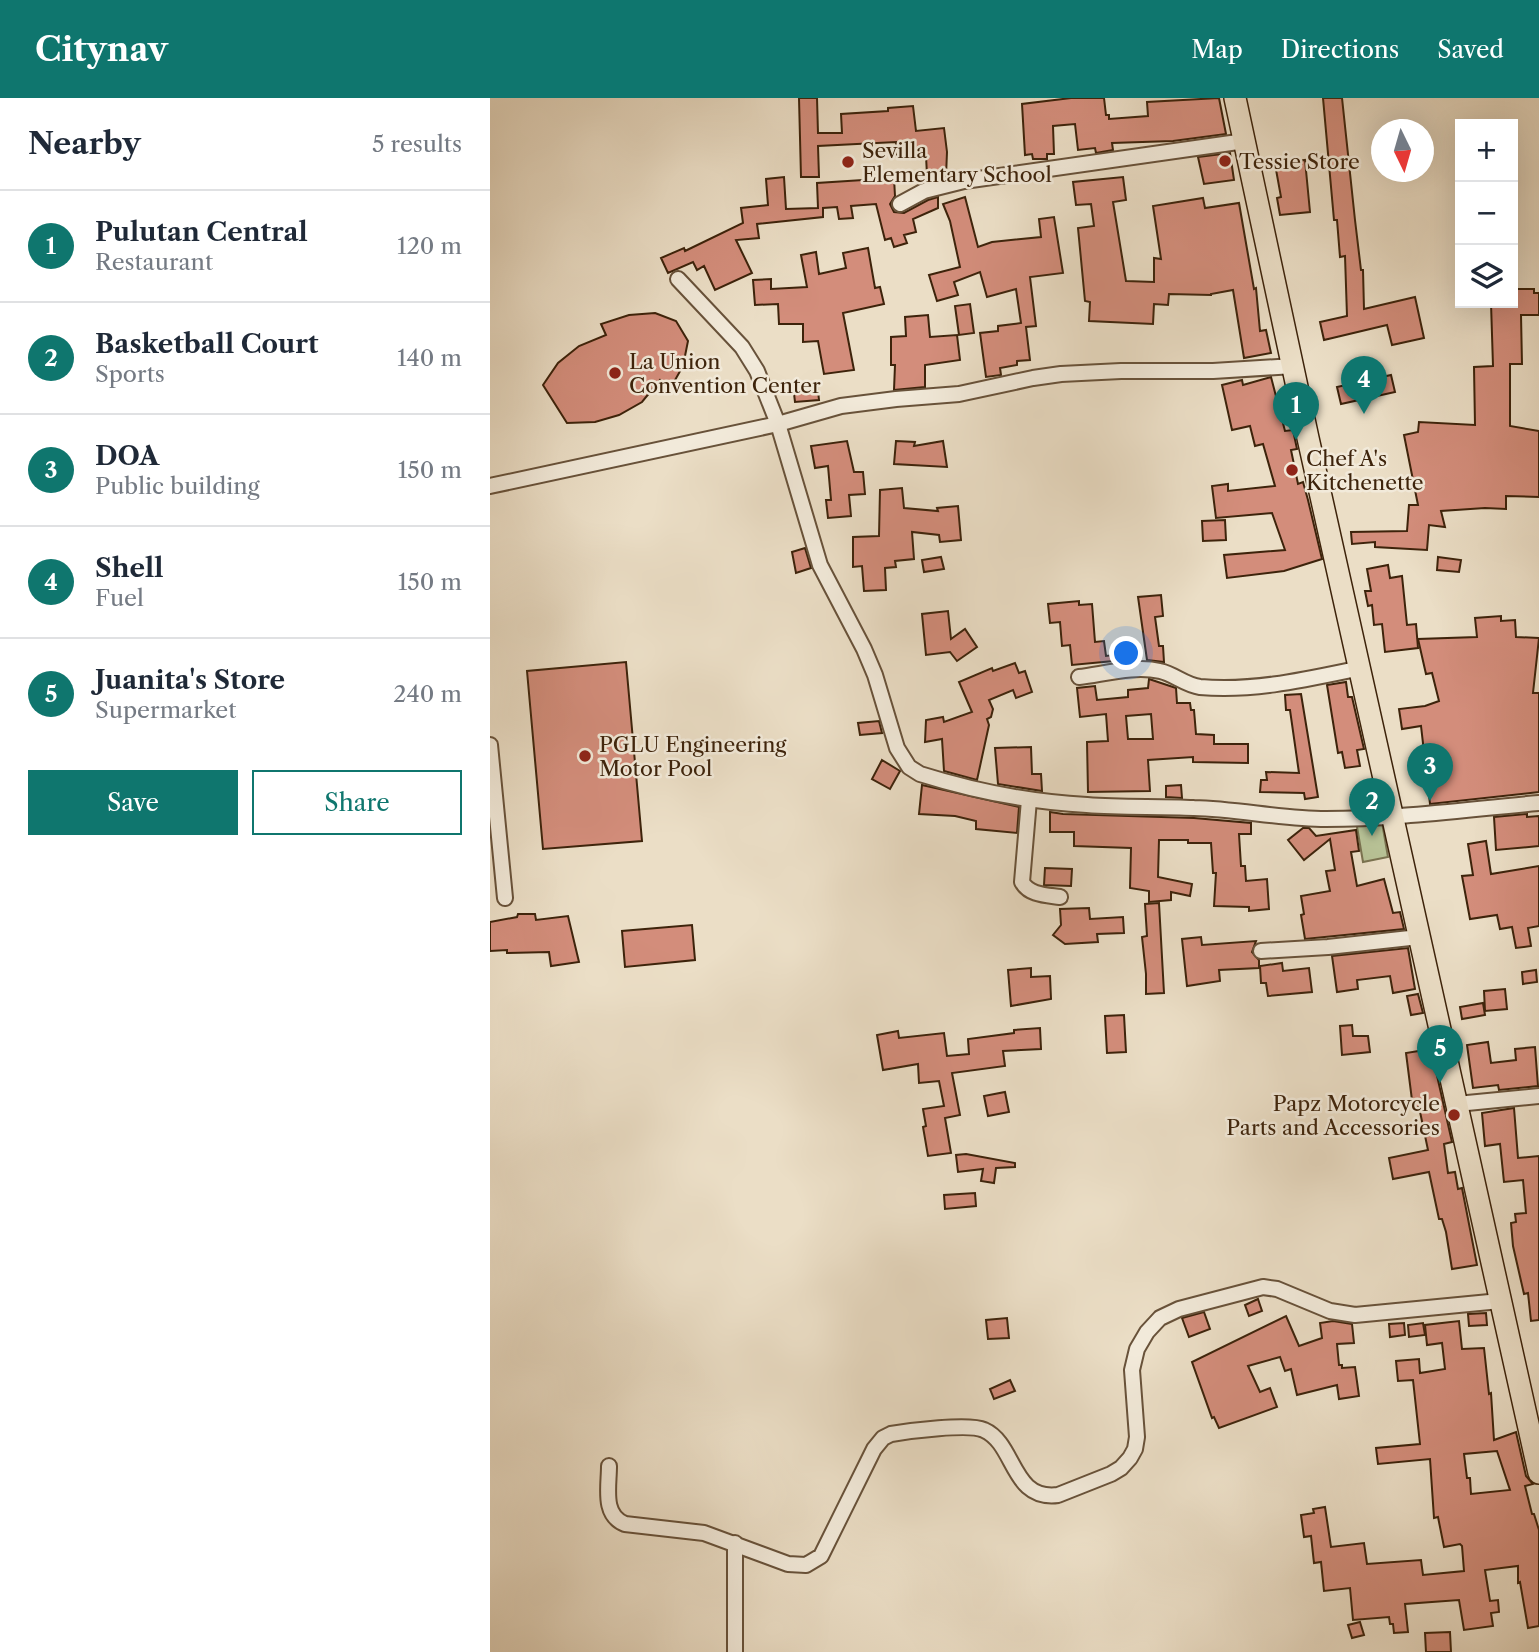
<!DOCTYPE html>
<meta charset="utf-8">
<style>
:root{--surface:#fff;--page:#f2f2f3;--text:#1f2937;--muted:#747a83;--line:#e0e1e3;--accent:#0f766e}
body{margin:0;font-family:"Libre Caslon Text",serif;background:var(--page);color:var(--text)}
.controls{position:absolute;right:21px;top:21px;display:grid;overflow:hidden;border-radius:0px;box-shadow:0 7px 28px #0002}
.controls button{width:63px;height:63px;display:grid;place-items:center;padding:0;border:0;border-bottom:2px solid var(--line);background:var(--surface);color:var(--text);font:35px sans-serif}
.compass{position:absolute;left:881px;top:21px;width:63px;height:63px;border-radius:50%;background:var(--surface);box-shadow:0 7px 28px #0002;rotate:175deg}
.you{position:absolute;left:637px;top:556px;width:24px;height:24px;margin:-18px;border:5px solid #fff;border-radius:50%;background:#1a73e8;box-shadow:0 0 0 10px #1a73e833}
.badge{display:grid;place-items:center;width:46px;height:46px;border-radius:50%;background:var(--accent);color:#fff;font-size:23px;font-weight:700}
.pin{position:absolute;translate:-50% -58px;filter:drop-shadow(0 2px 4px #0008)}
.pin::after{content:'';position:absolute;top:37px;width:24px;height:21px;background:inherit;clip-path:polygon(0 0,100% 0,50% 100%)}
.list{margin:0;padding:0;list-style:none}
h2{display:flex;justify-content:space-between;align-items:center;height:91px;margin:0;padding:0 28px;font-size:30px}
h2 small{font-size:23px;font-weight:400;color:var(--muted)}
.list li{display:grid;grid-template-columns:46px 1fr auto;gap:21px;align-items:center;box-sizing:border-box;height:112px;padding:0 28px;border-top:2px solid var(--line)}
.list b{display:block;font-size:26px;white-space:nowrap}
.list p{margin:0;font-size:23px;white-space:nowrap;color:var(--muted)}
.list em{font-size:23px;font-style:normal;color:var(--muted)}
.actions{display:flex;gap:14px;padding:21px 28px}
.actions a{flex:1;padding:16px 0;border:2px solid var(--accent);border-radius:0px;text-align:center;font-size:24px;color:var(--accent)}
.actions .main{background:var(--accent);color:#fff}
.icon{flex:none;width:38px;height:38px;fill:none;stroke:currentColor;stroke-width:2;stroke-linecap:round;stroke-linejoin:round}
.map{position:relative;flex:none;width:1049px;height:1554px;overflow:hidden}
header{display:flex;align-items:center;gap:42px;box-sizing:border-box;height:98px;padding:0 35px;background:var(--accent);color:#fff}
header strong{font-size:33px}
nav{display:flex;gap:38px;margin-inline-start:auto;font-size:24px}
main{display:flex}
aside{flex:1;background:var(--surface)}
.map>svg:first-child{display:block}
</style>
<header>
<strong>Citynav</strong>
<nav><a>Map</a><a>Directions</a><a>Saved</a></nav>
</header>
<main>
<aside>
<h2>Nearby<small>5 results</small></h2>
<ul class="list">
<li><span class="badge">1</span><div><b>Pulutan Central</b><p>Restaurant</p></div><em>120 m</em></li>
<li><span class="badge">2</span><div><b>Basketball Court</b><p>Sports</p></div><em>140 m</em></li>
<li><span class="badge">3</span><div><b>DOA</b><p>Public building</p></div><em>150 m</em></li>
<li><span class="badge">4</span><div><b>Shell</b><p>Fuel</p></div><em>150 m</em></li>
<li><span class="badge">5</span><div><b>Juanita's Store</b><p>Supermarket</p></div><em>240 m</em></li>
</ul>
<div class="actions"><a class="main">Save</a><a>Share</a></div>
</aside>
<div class="map">
<svg width="1049" height="1554" viewBox="0 0 1049 1554">
<rect width="100%" height="100%" fill="#ebdec6"/>
<filter id="stains"><feTurbulence type="fractalNoise" baseFrequency=".00286" numOctaves="4"/><feColorMatrix values="0 0 0 0 .2 0 0 0 0 .09 0 0 0 0 .02 0 0 0 .5 -.17"/></filter>
<radialGradient id="worn" r=".72"><stop offset=".6" stop-color="#630" stop-opacity="0"/><stop offset="1" stop-color="#630" stop-opacity=".3"/></radialGradient>
<path fill="#b7c195" stroke="#7a7250" stroke-width="2" d="M 890,713 L 898,759 L 873,764 L 865,717 Z"/>
<g fill="#d38d7b" stroke="#3d230b" stroke-width="2" fill-rule="evenodd">
<path d="M 309,0 L 327,0 L 328,35 L 352,35 L 351,16 L 398,13 L 398,10 L 423,8 L 426,33 L 454,30 L 457,54 L 456,78 L 437,77 L 436,58 L 407,61 L 406,44 L 328,48 L 329,79 L 311,79 Z"/>
<path d="M 581,0 L 614,0 L 616,17 L 619,17 L 619,21 L 658,18 L 657,4 L 729,0 L 736,36 L 683,43 L 622,45 L 623,52 L 606,55 L 605,50 L 588,52 L 585,26 L 563,28 L 564,56 L 557,56 L 557,61 L 543,61 L 542,56 L 535,57 L 532,6 Z"/>
<path d="M 833,0 L 852,0 L 865,122 L 871,172 L 873,172 L 874,211 L 925,199 L 934,240 L 902,247 L 897,227 L 834,242 L 830,224 L 857,218 L 855,158 L 850,159 L 847,122 L 844,122 Z"/>
<path d="M 740,55 L 744,82 L 714,86 L 708,59 Z"/>
<path d="M 815,62 L 820,114 L 790,117 L 787,100 L 791,99 L 785,66 Z"/>
<path d="M 294,79 L 296,111 L 328,110 L 327,85 L 404,80 L 405,98 L 400,106 L 404,114 L 414,115 L 438,102 L 448,99 L 448,110 L 423,121 L 426,134 L 414,137 L 417,145 L 404,149 L 401,140 L 395,142 L 386,106 L 361,108 L 363,120 L 349,121 L 347,109 L 333,110 L 333,119 L 267,126 L 269,140 L 246,142 L 262,175 L 225,192 L 214,168 L 207,172 L 203,164 L 178,175 L 171,160 L 194,150 L 195,153 L 253,125 L 251,110 L 278,107 L 276,81 Z"/>
<path d="M 633,79 L 636,102 L 623,104 L 636,183 L 664,184 L 664,160 L 671,161 L 663,108 L 713,100 L 715,110 L 749,105 L 764,191 L 766,190 L 770,233 L 776,232 L 781,255 L 754,260 L 743,192 L 721,196 L 721,197 L 679,196 L 678,207 L 664,206 L 663,226 L 599,223 L 600,204 L 595,203 L 588,130 L 604,128 L 601,106 L 586,107 L 583,84 Z"/>
<path d="M 475,99 L 488,149 L 502,144 L 551,139 L 549,121 L 564,119 L 573,175 L 540,179 L 546,228 L 536,229 L 540,262 L 527,263 L 527,267 L 510,270 L 511,277 L 496,279 L 490,235 L 508,233 L 508,228 L 531,225 L 526,191 L 497,199 L 490,174 L 464,184 L 468,197 L 447,203 L 439,177 L 470,169 L 460,123 L 453,106 Z"/>
<path d="M 378,150 L 385,190 L 390,189 L 394,206 L 353,215 L 364,272 L 334,276 L 328,243 L 313,244 L 313,226 L 289,226 L 288,206 L 265,207 L 263,182 L 281,181 L 281,191 L 317,189 L 311,157 L 326,154 L 329,176 L 356,170 L 353,155 Z"/>
<path d="M 1023,191 L 1044,191 L 1044,195 L 1049,195 L 1049,217 L 1031,217 L 1032,266 L 1020,266 L 1020,328 L 1049,333 L 1049,399 L 1016,398 L 1016,411 L 995,410 L 951,413 L 955,429 L 939,427 L 937,452 L 885,449 L 885,444 L 862,446 L 861,434 L 917,433 L 919,407 L 928,407 L 914,337 L 928,334 L 929,324 L 985,327 L 984,269 L 1003,268 L 1001,205 L 1023,205 Z"/>
<path d="M 480,206 L 484,235 L 469,237 L 465,208 Z"/>
<path d="M 165,215 L 186,223 L 198,243 L 193,268 L 180,291 L 170,282 L 152,304 L 129,317 L 105,324 L 77,325 L 53,287 L 68,265 L 89,248 L 116,237 L 111,226 L 139,217 Z"/>
<path d="M 438,217 L 440,239 L 467,237 L 470,262 L 435,267 L 435,289 L 404,292 L 405,267 L 401,267 L 401,239 L 416,238 L 415,219 Z"/>
<path d="M 901,277 L 905,294 L 851,306 L 847,289 Z"/>
<path d="M 781,279 L 795,333 L 803,332 L 807,351 L 801,352 L 808,386 L 813,384 L 818,402 L 832,461 L 794,473 L 737,480 L 734,457 L 795,452 L 782,415 L 726,420 L 722,388 L 738,386 L 738,393 L 785,388 L 773,346 L 765,348 L 760,328 L 742,332 L 732,287 L 752,282 L 753,287 Z"/>
<path d="M 327,284 L 329,302 L 305,304 L 303,287 Z"/>
<path d="M 357,343 L 364,374 L 373,374 L 375,396 L 359,397 L 361,418 L 338,420 L 336,402 L 341,402 L 338,368 L 325,370 L 321,348 Z"/>
<path d="M 406,343 L 425,344 L 424,348 L 453,343 L 457,369 L 404,366 Z"/>
<path d="M 412,390 L 414,410 L 448,413 L 447,410 L 468,408 L 471,442 L 450,444 L 449,437 L 422,434 L 424,461 L 405,463 L 406,469 L 395,470 L 396,492 L 374,493 L 372,468 L 363,469 L 363,439 L 389,438 L 390,392 Z"/>
<path d="M 735,422 L 736,442 L 713,443 L 712,423 Z"/>
<path d="M 315,450 L 321,470 L 306,475 L 302,454 Z"/>
<path d="M 451,459 L 454,471 L 434,474 L 432,462 Z"/>
<path d="M 948,459 L 971,462 L 969,474 L 947,472 Z"/>
<path d="M 898,467 L 900,480 L 912,478 L 917,527 L 926,526 L 928,550 L 895,554 L 892,526 L 884,527 L 882,507 L 878,508 L 875,493 L 881,493 L 877,471 Z"/>
<path d="M 671,497 L 673,518 L 665,519 L 669,548 L 673,548 L 674,564 L 657,562 L 648,499 Z"/>
<path d="M 589,503 L 589,507 L 602,506 L 605,544 L 614,543 L 616,558 L 633,556 L 634,562 L 582,567 L 580,547 L 572,548 L 570,524 L 560,525 L 558,506 Z"/>
<path d="M 458,513 L 461,541 L 475,531 L 487,549 L 467,563 L 460,554 L 436,557 L 432,516 Z"/>
<path d="M 1011,518 L 1011,523 L 1025,522 L 1026,539 L 1049,540 L 1043,595 L 1049,595 L 1049,694 L 940,706 L 931,628 L 912,631 L 909,611 L 935,608 L 949,603 L 942,575 L 936,576 L 928,541 L 987,539 L 985,520 Z"/>
<path d="M 136,564 L 152,743 L 53,751 L 37,573 Z"/>
<path d="M 525,565 L 529,575 L 535,573 L 542,594 L 526,600 L 523,592 L 499,602 L 503,611 L 501,619 L 497,621 L 499,627 L 487,682 L 454,673 L 452,641 L 435,644 L 436,622 L 453,619 L 454,624 L 482,614 L 469,584 L 502,570 L 503,573 Z"/>
<path d="M 659,581 L 686,590 L 687,605 L 700,605 L 701,612 L 704,612 L 706,636 L 724,637 L 724,646 L 758,646 L 758,665 L 703,664 L 703,659 L 658,662 L 660,693 L 598,694 L 597,644 L 618,643 L 616,616 L 590,619 L 587,590 L 605,588 L 607,602 L 638,599 L 638,592 L 658,590 ZM 661,616 L 663,641 L 638,641 L 636,618 Z"/>
<path d="M 856,584 L 858,599 L 862,599 L 874,651 L 867,652 L 870,668 L 855,670 L 852,654 L 848,655 L 837,587 Z"/>
<path d="M 811,596 L 828,699 L 815,701 L 814,695 L 770,694 L 771,682 L 777,682 L 776,674 L 809,675 L 800,612 L 796,612 L 795,597 Z"/>
<path d="M 389,623 L 392,635 L 370,637 L 368,625 Z"/>
<path d="M 541,649 L 542,676 L 551,676 L 552,693 L 508,686 L 505,650 Z"/>
<path d="M 392,662 L 410,673 L 400,691 L 382,681 Z"/>
<path d="M 432,687 L 529,709 L 527,735 L 486,731 L 486,723 L 465,718 L 429,716 Z"/>
<path d="M 691,687 L 692,700 L 676,699 L 676,688 Z"/>
<path d="M 877,695 L 879,710 L 864,711 L 861,697 Z"/>
<path d="M 560,714 L 573,716 L 704,720 L 761,725 L 761,736 L 749,736 L 751,768 L 755,768 L 756,783 L 777,781 L 779,811 L 759,813 L 759,809 L 724,808 L 726,775 L 723,775 L 721,745 L 698,745 L 698,742 L 669,742 L 668,779 L 702,786 L 700,798 L 681,794 L 681,802 L 659,804 L 659,793 L 640,790 L 641,750 L 584,748 L 584,734 L 560,734 Z"/>
<path d="M 1037,716 L 1037,719 L 1049,718 L 1049,748 L 1006,752 L 1004,719 Z"/>
<path d="M 813,730 L 819,730 L 826,738 L 866,732 L 869,753 L 861,754 L 867,788 L 894,781 L 903,815 L 910,814 L 914,831 L 815,841 L 811,817 L 814,816 L 811,798 L 840,793 L 836,773 L 845,772 L 840,741 L 814,762 L 798,742 Z"/>
<path d="M 996,743 L 1001,776 L 1049,768 L 1049,828 L 1038,830 L 1041,848 L 1026,850 L 1022,829 L 1010,831 L 1007,817 L 980,821 L 972,778 L 983,777 L 978,746 Z"/>
<path d="M 555,770 L 582,771 L 581,788 L 554,787 Z"/>
<path d="M 669,805 L 674,895 L 656,896 L 656,876 L 652,839 L 657,838 L 655,806 Z"/>
<path d="M 599,810 L 600,821 L 633,819 L 634,835 L 607,836 L 608,844 L 575,846 L 563,837 L 571,827 L 570,811 Z"/>
<path d="M 28,816 L 45,816 L 46,822 L 78,818 L 89,864 L 61,868 L 59,854 L 17,855 L 17,852 L 0,853 L 0,824 L 27,819 Z"/>
<path d="M 202,827 L 205,862 L 135,869 L 132,833 Z"/>
<path d="M 711,839 L 712,847 L 766,843 L 762,854 L 769,862 L 769,870 L 729,872 L 730,883 L 697,888 L 692,841 Z"/>
<path d="M 918,850 L 925,891 L 903,895 L 900,878 L 867,882 L 868,891 L 847,894 L 842,858 Z"/>
<path d="M 792,865 L 793,873 L 819,870 L 822,894 L 778,898 L 776,885 L 771,885 L 770,868 Z"/>
<path d="M 541,870 L 541,879 L 560,878 L 561,901 L 521,908 L 518,872 Z"/>
<path d="M 1046,872 L 1047,884 L 1033,886 L 1032,874 Z"/>
<path d="M 1015,891 L 1017,911 L 995,913 L 994,893 Z"/>
<path d="M 928,896 L 933,915 L 921,917 L 917,898 Z"/>
<path d="M 993,905 L 995,917 L 972,921 L 970,909 Z"/>
<path d="M 634,917 L 636,954 L 617,955 L 615,918 Z"/>
<path d="M 862,927 L 863,938 L 878,938 L 880,954 L 852,957 L 850,928 Z"/>
<path d="M 550,930 L 551,951 L 513,953 L 515,968 L 462,975 L 470,1017 L 455,1020 L 461,1055 L 438,1058 L 433,1029 L 436,1028 L 433,1011 L 454,1008 L 449,983 L 429,985 L 428,966 L 393,972 L 387,937 L 408,933 L 409,940 L 454,935 L 457,958 L 479,956 L 478,941 L 524,935 L 524,932 Z"/>
<path d="M 998,944 L 1001,965 L 1026,962 L 1025,951 L 1045,949 L 1048,988 L 1009,992 L 1008,987 L 983,990 L 977,947 Z"/>
<path d="M 941,951 L 962,1044 L 954,1046 L 958,1075 L 965,1074 L 968,1091 L 972,1090 L 987,1167 L 962,1171 L 956,1134 L 952,1121 L 949,1121 L 939,1074 L 903,1081 L 899,1060 L 938,1052 L 929,1009 L 923,1010 L 916,955 Z"/>
<path d="M 515,994 L 519,1014 L 498,1018 L 494,998 Z"/>
<path d="M 1024,1010 L 1028,1060 L 1049,1058 L 1049,1222 L 1041,1223 L 1038,1195 L 1034,1196 L 1023,1148 L 1021,1125 L 1026,1124 L 1025,1116 L 1036,1115 L 1033,1082 L 1014,1084 L 1010,1046 L 995,1048 L 992,1015 Z"/>
<path d="M 476,1056 L 525,1065 L 525,1069 L 506,1070 L 504,1085 L 491,1083 L 493,1071 L 468,1074 L 466,1057 Z"/>
<path d="M 485,1095 L 486,1108 L 455,1111 L 454,1097 Z"/>
<path d="M 768,1201 L 772,1213 L 759,1218 L 755,1207 Z"/>
<path d="M 714,1214 L 720,1231 L 699,1239 L 692,1220 Z"/>
<path d="M 996,1215 L 997,1227 L 979,1228 L 978,1216 Z"/>
<path d="M 796,1218 L 809,1248 L 832,1240 L 830,1225 L 843,1223 L 862,1226 L 864,1245 L 847,1246 L 849,1267 L 852,1267 L 852,1270 L 865,1269 L 869,1298 L 849,1301 L 847,1287 L 807,1297 L 801,1271 L 795,1273 L 790,1259 L 758,1268 L 770,1294 L 780,1290 L 787,1309 L 729,1330 L 724,1319 L 722,1320 L 702,1264 Z"/>
<path d="M 517,1220 L 519,1240 L 498,1241 L 496,1222 Z"/>
<path d="M 969,1223 L 972,1251 L 994,1250 L 999,1296 L 1001,1295 L 1004,1342 L 1026,1334 L 1036,1378 L 1043,1386 L 1035,1388 L 1042,1416 L 1044,1416 L 1049,1432 L 1049,1528 L 1038,1530 L 1030,1484 L 1028,1485 L 1028,1468 L 995,1472 L 1000,1503 L 1008,1502 L 1009,1514 L 1001,1515 L 1003,1528 L 974,1532 L 969,1502 L 915,1506 L 918,1534 L 904,1535 L 903,1526 L 900,1526 L 899,1519 L 863,1522 L 860,1490 L 834,1493 L 831,1464 L 824,1465 L 821,1438 L 814,1439 L 811,1417 L 824,1415 L 823,1411 L 835,1409 L 841,1449 L 874,1445 L 877,1466 L 931,1462 L 933,1477 L 974,1473 L 972,1448 L 970,1446 L 954,1449 L 948,1419 L 944,1420 L 940,1361 L 888,1366 L 886,1350 L 930,1346 L 923,1282 L 908,1283 L 906,1263 L 929,1261 L 930,1275 L 955,1271 L 952,1245 L 937,1247 L 935,1227 ZM 1007,1353 L 1020,1392 L 981,1396 L 980,1380 L 977,1380 L 974,1356 Z"/>
<path d="M 914,1225 L 915,1237 L 900,1239 L 899,1226 Z"/>
<path d="M 933,1225 L 935,1237 L 919,1239 L 918,1227 Z"/>
<path d="M 520,1282 L 525,1293 L 504,1301 L 500,1291 Z"/>
<path d="M 870,1524 L 874,1537 L 862,1540 L 858,1527 Z"/>
<path d="M 960,1534 L 961,1554 L 936,1554 L 935,1535 Z"/>
</g>
<g fill="none" stroke-linecap="round" stroke-linejoin="round">
<defs>
<g id="minor">
<path d="M 410,106 L 434,93 L 474,83 L 755,43"/>
<path d="M 188,181 L 252,249 L 267,273 L 288,326 L 330,467 L 374,551 L 385,577 L 407,650 L 419,669 L 430,676 C 484,693 540,704 597,707 C 633,710 668,708 704,710 C 748,711 792,721 836,721 C 907,721 979,711 1049,705"/>
<path d="M 0,388 L 288,326 L 351,308 L 406,301 L 469,296 L 543,280 L 571,276 L 631,273 L 723,273 L 804,268"/>
<path d="M 589,579 C 614,576 645,567 670,573 C 684,576 695,587 710,589 C 763,594 818,581 871,570"/>
<path d="M 0,647 L 15,800"/>
<path d="M 539,702 L 532,784 C 539,797 556,797 570,799"/>
<path d="M 771,853 L 838,849 L 929,839"/>
<path d="M 967,1006 L 1049,998"/>
<path d="M 119,1368 C 119,1389 112,1417 135,1426 L 214,1435 L 298,1466 L 316,1467 L 331,1458 L 384,1351 L 393,1340 L 401,1336 C 419,1333 479,1325 494,1332 C 526,1346 521,1403 568,1397 L 621,1376 L 631,1370 L 640,1360 L 645,1351 L 647,1339 L 642,1272 L 647,1251 L 657,1234 L 670,1220 L 689,1211 L 773,1189 L 787,1191 L 840,1213 L 865,1217 L 1010,1203"/>
<path d="M 245,1445 L 245,1554"/>
</g>
<path id="highway" d="M 745,0 L 818,340 L 1049,1375"/>
</defs>
<use href="#minor" stroke="#68523a" stroke-width="18"/>
<use href="#highway" stroke="#3d230b" stroke-width="24"/>
<use href="#minor" stroke="#f2eada" stroke-width="14"/>
<use href="#highway" stroke="#ebdec6" stroke-width="21"/>
</g>
<g fill="#8f2418" stroke="#f2eada" stroke-width="2.5">
<circle cx="735" cy="63" r="7"/>
<circle cx="358" cy="64" r="7"/>
<circle cx="125" cy="275" r="7"/>
<circle cx="802" cy="372" r="7"/>
<circle cx="95" cy="658" r="7"/>
<circle cx="964" cy="1017" r="7"/>
</g>
<g text-anchor="middle" dominant-baseline="central" stroke-width="5" stroke-linejoin="round" paint-order="stroke">
<g font-size="21" fill="#3d230b" stroke="#f2eada" text-anchor="start">
<text x="372" y="52">Sevilla<tspan x="372" dy="24">Elementary School</tspan></text>
<text x="749" y="63">Tessie Store</text>
<text x="139" y="263">La Union<tspan x="139" dy="24">Convention Center</tspan></text>
<text x="816" y="360">Chef A's<tspan x="816" dy="24">Kitchenette</tspan></text>
<text x="109" y="646">PGLU Engineering<tspan x="109" dy="24">Motor Pool</tspan></text>
<text x="950" y="1005" text-anchor="end">Papz Motorcycle<tspan x="950" dy="24">Parts and Accessories</tspan></text>
</g>
</g>
<rect width="100%" height="100%" filter="url(#stains)"/>
<rect width="100%" height="100%" fill="url(#worn)"/>
</svg>
<div class="controls">
<button>+</button>
<button>−</button>
<button><svg class="icon" aria-label="layers" viewBox="0 0 24 24"><path d="M12 4l9 5-9 5-9-5zM3 14l9 5 9-5"/></svg></button>
</div>
<svg class="compass" viewBox="-18 -18 36 36"><path d="M0-13l5 13h-10z" fill="#e53935"/><path d="M0 13l5-13h-10z" fill="#747a83"/></svg>
<div class="you"></div>
<div class="pin badge" style="left:806px;top:342px">1</div>
<div class="pin badge" style="left:882px;top:738px">2</div>
<div class="pin badge" style="left:940px;top:703px">3</div>
<div class="pin badge" style="left:874px;top:316px">4</div>
<div class="pin badge" style="left:950px;top:985px">5</div>
</div>
</main>
